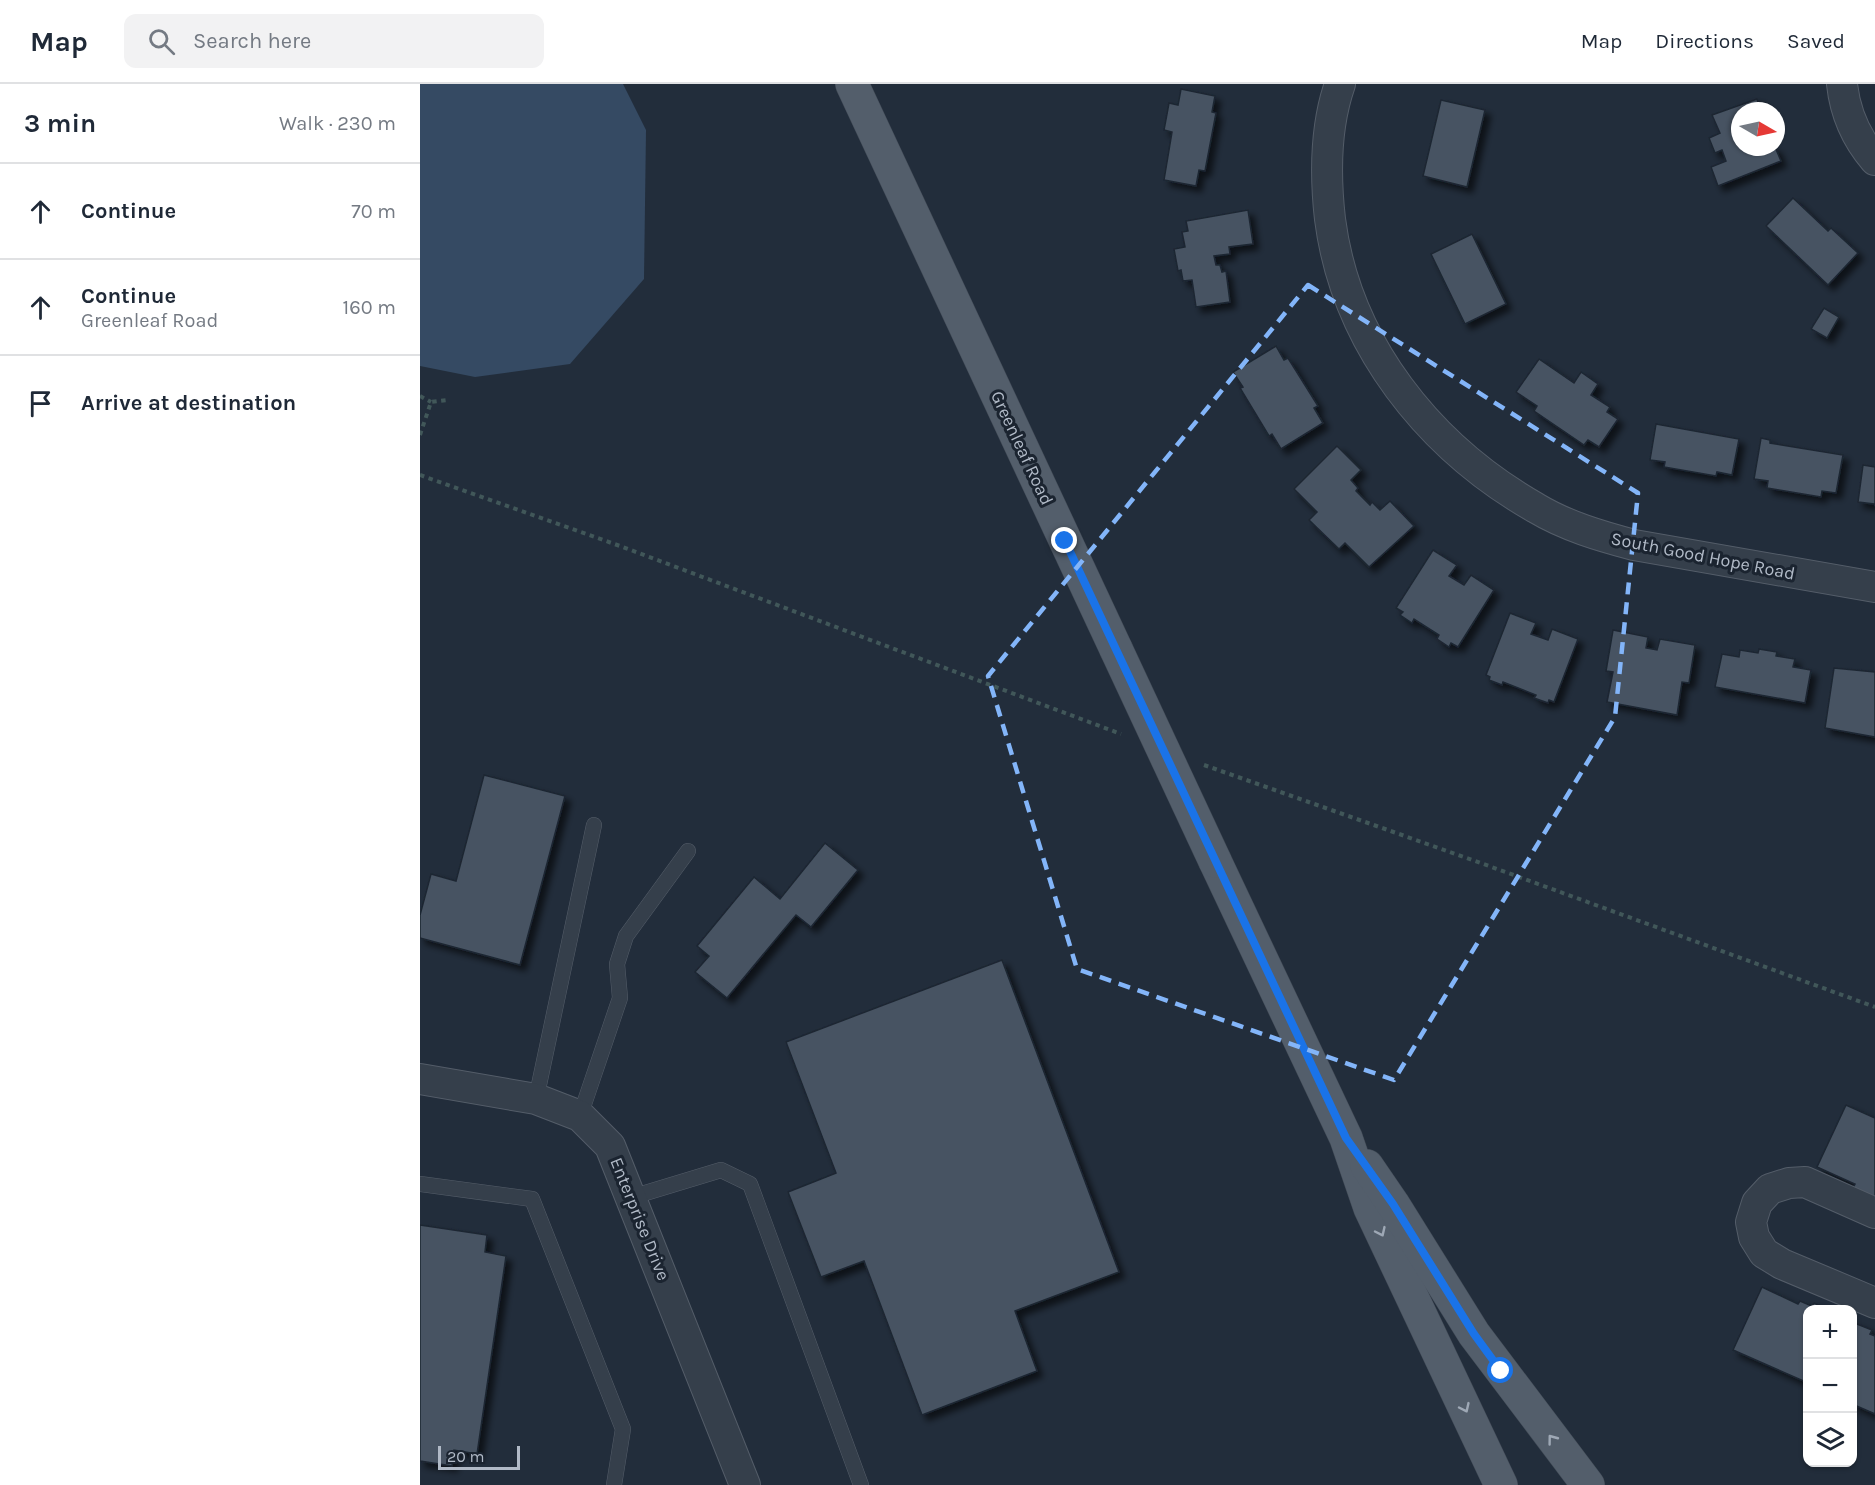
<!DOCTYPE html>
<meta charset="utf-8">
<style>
:root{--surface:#fff;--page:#f2f2f3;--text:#1f2937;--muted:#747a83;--line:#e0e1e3}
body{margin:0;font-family:Karla,sans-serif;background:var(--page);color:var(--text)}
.controls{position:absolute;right:18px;bottom:18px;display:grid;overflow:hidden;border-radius:12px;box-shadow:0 2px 4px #0004}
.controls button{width:54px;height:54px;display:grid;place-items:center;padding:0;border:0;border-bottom:2px solid var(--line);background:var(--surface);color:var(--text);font:30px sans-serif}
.compass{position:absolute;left:1311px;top:18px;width:54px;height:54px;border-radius:50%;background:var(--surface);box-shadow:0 2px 4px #0004;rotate:99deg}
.scale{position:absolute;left:18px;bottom:15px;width:82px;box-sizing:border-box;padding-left:6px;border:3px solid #b1bac7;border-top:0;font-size:16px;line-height:21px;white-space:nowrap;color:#b1bac7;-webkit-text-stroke:4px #1b2430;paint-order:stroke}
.stop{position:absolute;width:18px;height:18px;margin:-14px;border:4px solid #1a73e8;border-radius:50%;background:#fff}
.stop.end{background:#1a73e8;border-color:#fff;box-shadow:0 2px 6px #0008}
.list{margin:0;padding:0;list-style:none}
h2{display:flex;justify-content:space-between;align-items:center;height:78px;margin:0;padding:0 24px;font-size:26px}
h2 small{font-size:20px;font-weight:400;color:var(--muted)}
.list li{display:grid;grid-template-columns:39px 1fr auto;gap:18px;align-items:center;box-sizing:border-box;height:96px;padding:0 24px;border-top:2px solid var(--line)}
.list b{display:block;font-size:22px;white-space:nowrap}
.list p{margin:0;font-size:20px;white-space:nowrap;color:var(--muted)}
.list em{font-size:20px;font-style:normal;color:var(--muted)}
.icon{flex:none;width:33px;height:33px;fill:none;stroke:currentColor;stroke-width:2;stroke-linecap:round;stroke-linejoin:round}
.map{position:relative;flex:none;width:1455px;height:1401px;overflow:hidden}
header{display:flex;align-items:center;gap:36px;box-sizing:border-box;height:84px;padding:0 30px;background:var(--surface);border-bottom:2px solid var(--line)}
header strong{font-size:28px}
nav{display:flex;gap:33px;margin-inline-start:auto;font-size:21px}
.search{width:420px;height:54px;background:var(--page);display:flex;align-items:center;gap:15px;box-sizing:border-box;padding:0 21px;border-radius:12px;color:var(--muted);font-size:22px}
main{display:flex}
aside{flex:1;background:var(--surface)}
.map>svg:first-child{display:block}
</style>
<header>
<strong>Map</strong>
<div class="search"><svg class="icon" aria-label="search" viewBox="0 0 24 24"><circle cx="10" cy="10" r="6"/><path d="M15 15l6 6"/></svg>Search here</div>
<nav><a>Map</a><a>Directions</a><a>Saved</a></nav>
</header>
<main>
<aside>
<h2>3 min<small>Walk · 230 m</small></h2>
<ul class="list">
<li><svg class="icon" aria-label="ahead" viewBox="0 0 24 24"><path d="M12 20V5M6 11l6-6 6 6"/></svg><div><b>Continue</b></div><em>70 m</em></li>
<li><svg class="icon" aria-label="ahead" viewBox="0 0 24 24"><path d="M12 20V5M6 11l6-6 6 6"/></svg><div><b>Continue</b><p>Greenleaf Road</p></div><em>160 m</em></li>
<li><svg class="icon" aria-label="arrive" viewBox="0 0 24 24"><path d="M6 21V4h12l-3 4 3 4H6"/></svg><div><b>Arrive at destination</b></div></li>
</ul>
</aside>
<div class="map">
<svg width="1455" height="1401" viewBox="0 0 1455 1401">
<defs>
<filter id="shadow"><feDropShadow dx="5.5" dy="5.5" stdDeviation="3" flood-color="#0009"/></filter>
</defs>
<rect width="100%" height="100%" fill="#222d3b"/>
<path fill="#354a63" d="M 0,0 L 203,0 L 226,46 L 224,195 L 150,280 L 55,293 L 0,282 Z"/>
<g fill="#465362" stroke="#1d2632" stroke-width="1.5" filter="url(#shadow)">
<path d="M 761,5 L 795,12 L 792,28 L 796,29 L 785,87 L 779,86 L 776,102 L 744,96 L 752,48 L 744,46 L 749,19 L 758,21 Z"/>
<path d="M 1337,15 L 1341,27 L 1320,27 L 1320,63 L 1355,63 L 1361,77 L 1298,102 L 1291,83 L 1306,77 L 1302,66 L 1295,69 L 1289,54 L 1300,49 L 1292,31 Z"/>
<path d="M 1021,16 L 1065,26 L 1047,103 L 1003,92 Z"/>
<path d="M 1373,114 L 1408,147 L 1411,144 L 1438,169 L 1408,201 L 1346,142 Z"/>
<path d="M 828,126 L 833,160 L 809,163 L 810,170 L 794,172 L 796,181 L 800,181 L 802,188 L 806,187 L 810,218 L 776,223 L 772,196 L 763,197 L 761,186 L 758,187 L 754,165 L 765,163 L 762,148 L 768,147 L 766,137 Z"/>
<path d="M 1052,150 L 1086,220 L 1045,240 L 1011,170 Z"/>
<path d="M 1404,224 L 1419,233 L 1407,254 L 1391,245 Z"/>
<path d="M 856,262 L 864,276 L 868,274 L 898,322 L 894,324 L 903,339 L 861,365 L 852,350 L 849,352 L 820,304 L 823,303 L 813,288 Z"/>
<path d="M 1119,275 L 1154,299 L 1161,288 L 1178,300 L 1171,311 L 1190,323 L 1187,328 L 1198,335 L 1179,363 L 1168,356 L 1164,361 L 1114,327 L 1117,322 L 1096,308 Z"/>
<path d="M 1236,340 L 1319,355 L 1312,391 L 1297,388 L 1296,392 L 1244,383 L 1245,378 L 1230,376 Z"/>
<path d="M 1341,354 L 1350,356 L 1350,359 L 1423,371 L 1416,409 L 1402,407 L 1401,413 L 1347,404 L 1348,397 L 1334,395 Z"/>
<path d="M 917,362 L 941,386 L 931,396 L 938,404 L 936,407 L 950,421 L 952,418 L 960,426 L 970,417 L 994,442 L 949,483 L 925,459 L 919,465 L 889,436 L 897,428 L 874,405 Z"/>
<path d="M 1443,381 L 1455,383 L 1455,422 L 1454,420 L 1438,418 Z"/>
<path d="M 1013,466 L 1037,481 L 1029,492 L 1044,501 L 1051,491 L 1074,506 L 1038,563 L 1031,559 L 1029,563 L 1017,555 L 1019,551 L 994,535 L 992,539 L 980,531 L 983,528 L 976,524 Z"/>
<path d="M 1090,529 L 1116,539 L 1111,550 L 1128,556 L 1132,545 L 1158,555 L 1134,618 L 1129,616 L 1128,619 L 1114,614 L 1116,611 L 1083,598 L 1082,601 L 1069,596 L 1070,593 L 1066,591 Z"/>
<path d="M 1193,546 L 1228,553 L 1226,564 L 1237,566 L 1240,555 L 1275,561 L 1269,599 L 1262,598 L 1257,631 L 1187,618 L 1193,588 L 1186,587 Z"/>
<path d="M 1339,565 L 1357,568 L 1356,572 L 1375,575 L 1373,583 L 1391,586 L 1385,619 L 1295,603 L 1302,570 L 1319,573 L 1320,566 L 1338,569 Z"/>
<path d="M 1414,584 L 1455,588 L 1455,653 L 1405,644 Z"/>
<path d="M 64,691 L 145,712 L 100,881 L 0,854 L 0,831 L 11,790 L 36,797 Z"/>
<path d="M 405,759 L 438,786 L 391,843 L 376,831 L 307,914 L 275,888 L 289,872 L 277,862 L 334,793 L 360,815 Z"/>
<path d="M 582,876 L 699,1188 L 595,1227 L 617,1287 L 502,1331 L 444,1177 L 401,1193 L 368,1108 L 416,1089 L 366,958 Z"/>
<path d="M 1426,1021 L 1455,1034 L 1455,1118 L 1433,1104 L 1435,1100 L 1397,1083 Z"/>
<path d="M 0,1141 L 67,1151 L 65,1168 L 86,1172 L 57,1370 L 34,1366 L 32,1382 L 0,1377 Z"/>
<path d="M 1342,1203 L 1378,1220 L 1380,1217 L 1392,1222 L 1394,1219 L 1403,1223 L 1403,1226 L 1388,1226 L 1388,1299 L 1313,1266 Z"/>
<path d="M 1432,1238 L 1452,1246 L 1450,1250 L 1455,1252 L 1455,1330 L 1432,1320 Z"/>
</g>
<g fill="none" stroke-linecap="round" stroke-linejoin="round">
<defs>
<g id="lane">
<path d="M 116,1015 L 174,741"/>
<path d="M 160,1032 L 200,914 L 197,880 L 206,852 L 268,767"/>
<path d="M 0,1100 L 112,1115 L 203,1345 L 194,1401"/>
<path d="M 212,1113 L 301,1086 L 330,1100 L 441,1401"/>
</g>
<g id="street">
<path d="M 920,0 C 905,43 905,91 910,135 C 926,260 1009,363 1116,424 C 1146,442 1180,452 1214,461 L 1455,503"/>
<path d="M 1422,0 C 1425,28 1436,54 1455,76"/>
<path d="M 0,995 L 116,1015 L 160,1032 L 190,1062 L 325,1401"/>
<path d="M 1455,1129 L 1385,1098 L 1369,1099 L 1350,1105 L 1337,1119 L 1331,1138 L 1334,1153 L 1344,1169 L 1362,1180 L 1455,1219"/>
</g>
<g id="primary">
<path d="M 432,0 L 696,565"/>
<path d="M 795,777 L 926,1054 L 950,1124 L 1081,1401"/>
<path d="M 947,1082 L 973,1120 L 1054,1250 L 1168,1401"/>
</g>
</defs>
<use href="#lane" stroke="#545d69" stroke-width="16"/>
<use href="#street" stroke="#545d69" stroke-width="32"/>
<use href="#primary" stroke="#3f4854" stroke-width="34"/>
<g stroke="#415759" stroke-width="4" stroke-dasharray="4.5 4.5" stroke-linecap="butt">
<path d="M 0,312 L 11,318"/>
<path d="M 0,351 L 11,318 L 27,316"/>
<path d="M 0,391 L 200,462 L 701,650"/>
<path d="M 784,681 L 1047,774 L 1455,923"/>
</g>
<use href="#lane" stroke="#353f4b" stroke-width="15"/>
<use href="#street" stroke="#353f4b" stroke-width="30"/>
<use href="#primary" stroke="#535e6b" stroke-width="33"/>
<defs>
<path id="primary-bridge" d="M 696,565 L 795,777"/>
</defs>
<use href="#primary-bridge" stroke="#3f4854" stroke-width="34" stroke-linecap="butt"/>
<use href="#primary-bridge" stroke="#535e6b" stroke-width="33"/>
</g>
<defs><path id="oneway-chevron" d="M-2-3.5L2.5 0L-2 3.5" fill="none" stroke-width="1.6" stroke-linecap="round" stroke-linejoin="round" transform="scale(1.5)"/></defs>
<g stroke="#9ea8b5">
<use href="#oneway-chevron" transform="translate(961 1148) rotate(65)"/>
<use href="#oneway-chevron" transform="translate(1045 1324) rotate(65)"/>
<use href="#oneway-chevron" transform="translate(1132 1355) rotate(-127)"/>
</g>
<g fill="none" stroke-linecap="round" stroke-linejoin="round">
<path stroke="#1a73e8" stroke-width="8" d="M 645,457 L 926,1054 L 973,1120 L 1054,1250 L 1081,1287"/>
</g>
<path fill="none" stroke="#83b5f9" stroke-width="4.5" stroke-dasharray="12 8" stroke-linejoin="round" d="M 888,201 L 1218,409 L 1195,633 L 974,996 L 657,885 L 568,592 Z"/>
<g text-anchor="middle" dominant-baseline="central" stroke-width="6" stroke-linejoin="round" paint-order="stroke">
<g font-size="18" fill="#b1bac7" stroke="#1b2430">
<text transform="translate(602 364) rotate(65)">Greenleaf Road</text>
<text transform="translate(1283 472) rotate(11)">South Good Hope Road</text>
<text transform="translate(220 1135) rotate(68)">Enterprise Drive</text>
</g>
</g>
</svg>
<div class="controls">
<button>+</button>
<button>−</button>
<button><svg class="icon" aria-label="layers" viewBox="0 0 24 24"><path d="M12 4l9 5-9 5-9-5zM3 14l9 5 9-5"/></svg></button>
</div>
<svg class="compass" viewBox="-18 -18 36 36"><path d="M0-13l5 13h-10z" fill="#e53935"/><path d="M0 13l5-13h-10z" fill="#747a83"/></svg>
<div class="scale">20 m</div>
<div class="stop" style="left:1081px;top:1287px"></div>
<div class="stop end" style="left:645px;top:457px"></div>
</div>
</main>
